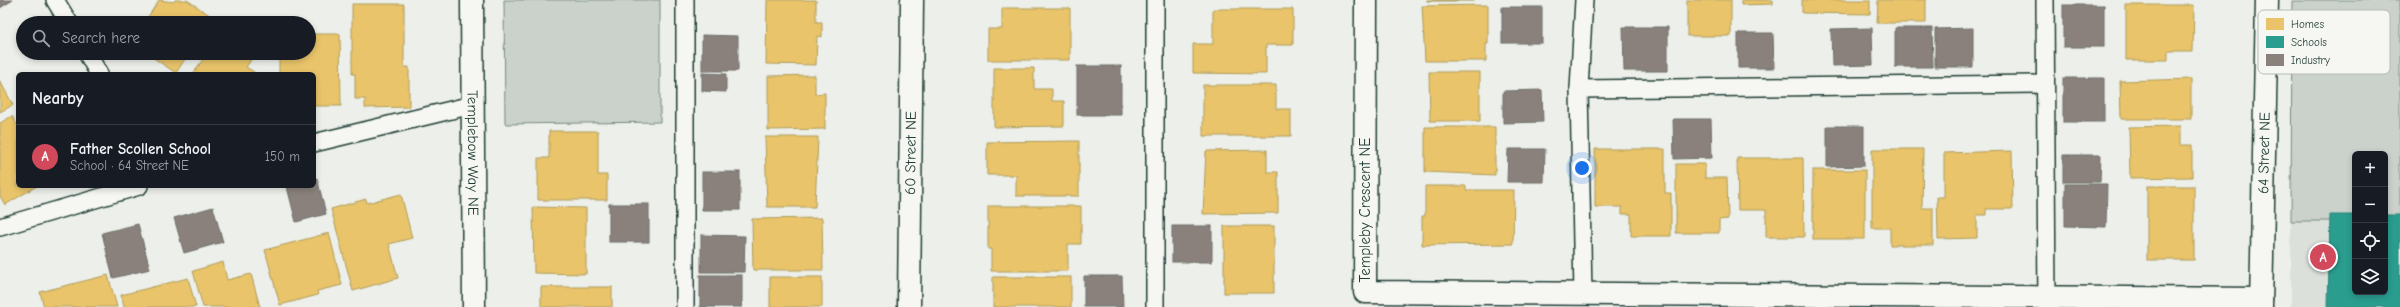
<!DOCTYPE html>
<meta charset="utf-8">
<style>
:root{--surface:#171b24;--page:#20242c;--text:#f1f3f6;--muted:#9ea1a6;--line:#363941;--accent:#d1495b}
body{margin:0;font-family:"Comic Neue",sans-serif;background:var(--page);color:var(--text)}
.controls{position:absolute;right:12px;bottom:12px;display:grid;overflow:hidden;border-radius:6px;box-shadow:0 2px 6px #0003}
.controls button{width:36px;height:36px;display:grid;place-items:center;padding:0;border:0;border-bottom:1px solid var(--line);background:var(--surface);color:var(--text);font:20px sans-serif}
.you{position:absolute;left:1582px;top:168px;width:14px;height:14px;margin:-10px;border:3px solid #fff;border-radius:50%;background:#1a73e8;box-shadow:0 0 0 6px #1a73e833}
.badge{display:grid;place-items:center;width:26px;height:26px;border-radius:50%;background:var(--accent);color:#fff;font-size:13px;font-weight:700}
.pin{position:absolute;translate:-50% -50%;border:2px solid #fff;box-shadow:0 1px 4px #0006}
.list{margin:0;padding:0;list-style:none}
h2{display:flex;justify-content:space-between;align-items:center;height:52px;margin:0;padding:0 16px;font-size:17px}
h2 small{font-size:13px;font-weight:400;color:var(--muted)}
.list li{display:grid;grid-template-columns:26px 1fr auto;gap:12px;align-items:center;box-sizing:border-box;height:64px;padding:0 16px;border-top:1px solid var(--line)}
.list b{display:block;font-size:15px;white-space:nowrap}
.list p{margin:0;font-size:13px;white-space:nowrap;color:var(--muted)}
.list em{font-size:13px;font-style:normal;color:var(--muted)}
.icon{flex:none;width:22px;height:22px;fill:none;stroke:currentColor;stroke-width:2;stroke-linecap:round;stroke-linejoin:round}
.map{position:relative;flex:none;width:2400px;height:307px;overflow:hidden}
.search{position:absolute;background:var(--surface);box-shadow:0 2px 6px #0003;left:16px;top:16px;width:300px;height:44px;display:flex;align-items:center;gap:10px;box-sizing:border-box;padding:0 14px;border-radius:22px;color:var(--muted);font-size:15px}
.panel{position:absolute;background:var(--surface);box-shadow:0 2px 6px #0003;left:16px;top:72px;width:300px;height:116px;border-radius:6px}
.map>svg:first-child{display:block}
</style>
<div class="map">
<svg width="2400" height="307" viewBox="0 0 2400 307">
<rect width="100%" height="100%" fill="#edefea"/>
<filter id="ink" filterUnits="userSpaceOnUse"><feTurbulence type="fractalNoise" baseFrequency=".025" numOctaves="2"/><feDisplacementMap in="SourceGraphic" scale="8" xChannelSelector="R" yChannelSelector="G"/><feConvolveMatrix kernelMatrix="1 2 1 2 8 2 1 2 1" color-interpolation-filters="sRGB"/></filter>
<g filter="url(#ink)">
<path fill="#dce0db" d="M 2291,221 L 2355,221 L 2355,292 L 2385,292 L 2400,307 L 2291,307 Z"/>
<g fill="#cbd2cc" stroke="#758880">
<path d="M 504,0 L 660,0 L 660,122 L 505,124 Z"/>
<path d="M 2292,0 L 2400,0 L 2400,220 L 2385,220 L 2385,154 L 2355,154 L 2355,221 L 2291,221 Z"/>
</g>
<g fill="#e9c46a" stroke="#ac9c5a">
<path d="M 159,0 L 174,2 L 175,0 L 187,0 L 220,22 L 144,23 Z"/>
<path d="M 767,0 L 816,0 L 816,22 L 822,22 L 822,37 L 817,36 L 816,65 L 766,64 Z"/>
<rect x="1427" y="0" width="47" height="1"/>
<rect x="1687" y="0" width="44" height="36"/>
<path d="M 1741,0 L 1773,0 L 1773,4 L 1741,5 Z"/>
<path d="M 1802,0 L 1870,0 L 1870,14 L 1802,13 Z"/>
<path d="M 1878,0 L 1926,0 L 1926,23 L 1877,23 Z"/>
<path d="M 352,4 L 404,4 L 404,67 L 409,67 L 409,107 L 365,108 L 365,99 L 355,99 L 355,74 L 352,74 Z"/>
<path d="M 1488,5 L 1488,44 L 1486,44 L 1486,61 L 1425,61 L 1422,6 Z"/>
<path d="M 2126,5 L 2194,5 L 2193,51 L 2168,51 L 2168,60 L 2126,60 Z"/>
<path d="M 1002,8 L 1070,8 L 1070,60 L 988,60 L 988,29 L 1002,29 Z"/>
<path d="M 1213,9 L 1293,9 L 1293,45 L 1266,45 L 1266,74 L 1193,73 L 1193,44 L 1213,44 Z"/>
<path d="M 309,34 L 340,34 L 341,106 L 314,106 L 314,74 L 279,74 L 279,53 L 309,53 Z"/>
<path d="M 146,53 L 189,53 L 176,73 Z"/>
<path d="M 207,53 L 247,53 L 249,54 L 247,57 L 251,60 L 246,67 L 257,74 L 193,74 Z"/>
<path d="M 994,68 L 1034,68 L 1034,89 L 1052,89 L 1052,101 L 1064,101 L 1064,126 L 994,127 Z"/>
<path d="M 1429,72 L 1480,72 L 1480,121 L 1430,121 Z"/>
<path d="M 815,75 L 815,94 L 825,93 L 825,129 L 768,130 L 768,76 Z"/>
<path d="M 2191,79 L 2191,119 L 2121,119 L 2120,81 Z"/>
<path d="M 0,81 L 13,105 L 0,112 Z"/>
<path d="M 1203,85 L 1276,85 L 1276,109 L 1291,109 L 1291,136 L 1203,136 Z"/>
<path d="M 12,116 L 18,126 L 18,186 L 37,186 L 5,205 L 0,196 L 0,123 Z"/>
<path d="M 2180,126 L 2180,145 L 2192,145 L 2192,177 L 2130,178 L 2129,127 Z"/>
<path d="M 1425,127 L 1495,127 L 1495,175 L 1425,172 Z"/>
<path d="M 549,131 L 598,131 L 598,175 L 607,175 L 607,200 L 538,200 L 538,158 L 549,158 Z"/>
<path d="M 765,137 L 818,137 L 815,207 L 767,207 Z"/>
<path d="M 1079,141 L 1079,196 L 1016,196 L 1016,175 L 987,175 L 987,142 Z"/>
<path d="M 1595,149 L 1665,149 L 1665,193 L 1671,193 L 1671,236 L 1631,236 L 1631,214 L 1622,214 L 1622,207 L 1595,207 Z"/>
<path d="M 1872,149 L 1923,149 L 1922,208 L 1933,208 L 1933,245 L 1890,245 L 1890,228 L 1872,228 Z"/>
<path d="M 1267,150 L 1267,172 L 1278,172 L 1278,213 L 1203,214 L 1206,151 Z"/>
<path d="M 2012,151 L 2013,209 L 1986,209 L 1986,215 L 1977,215 L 1977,238 L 1938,239 L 1937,197 L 1944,197 L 1944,153 Z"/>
<path d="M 1737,158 L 1803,158 L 1804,237 L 1766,237 L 1766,210 L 1738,210 Z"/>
<path d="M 1676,164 L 1705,164 L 1705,178 L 1727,178 L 1728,219 L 1719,220 L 1719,233 L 1676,233 Z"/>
<rect x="1813" y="170" width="52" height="69"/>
<path d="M 1425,186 L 1466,186 L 1466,190 L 1514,190 L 1513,244 L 1422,245 L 1422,216 L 1425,216 Z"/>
<rect x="2147" y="186" width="47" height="74"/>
<path d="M 401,194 L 412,238 L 389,244 L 398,278 L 353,291 L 331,209 L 366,199 L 367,203 Z"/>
<path d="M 988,206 L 1081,206 L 1081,244 L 1068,244 L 1068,271 L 991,271 L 991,249 L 988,249 Z"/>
<path d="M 533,207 L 586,208 L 586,274 L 534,273 Z"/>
<path d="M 822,218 L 823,270 L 753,270 L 752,219 Z"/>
<rect x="1224" y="226" width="50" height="67"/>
<path d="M 329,233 L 342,285 L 317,291 L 318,295 L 280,305 L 265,250 Z"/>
<path d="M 223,262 L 227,280 L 251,274 L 260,307 L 203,307 L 193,271 Z"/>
<path d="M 108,275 L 117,307 L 44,307 L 40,292 Z"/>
<rect x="770" y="277" width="52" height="30"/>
<rect x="993" y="277" width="78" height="30"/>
<path d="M 188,278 L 196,307 L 124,307 L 121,295 Z"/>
<rect x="541" y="287" width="71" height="20"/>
</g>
<path fill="#2a9d8f" stroke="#278074" d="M 2330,215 L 2355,215 L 2355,292 L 2385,292 L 2385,215 L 2400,215 L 2400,307 L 2328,307 Z"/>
<g fill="#8a817c" stroke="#6a6d66">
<path d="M 0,0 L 13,0 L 0,8 Z"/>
<rect x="2063" y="5" width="41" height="42"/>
<rect x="1502" y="7" width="40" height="36"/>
<path d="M 1623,27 L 1668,27 L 1668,71 L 1624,71 Z"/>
<path d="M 1872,28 L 1873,65 L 1832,66 L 1831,29 Z"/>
<path d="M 1895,28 L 1932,28 L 1933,67 L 1895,67 Z"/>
<path d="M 1973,28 L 1973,67 L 1935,67 L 1935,29 Z"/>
<path d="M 1738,33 L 1773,33 L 1774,68 L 1738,68 Z"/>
<path d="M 702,35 L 738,36 L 738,71 L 702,71 Z"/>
<rect x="1077" y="66" width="44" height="49"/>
<path d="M 702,73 L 726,74 L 726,92 L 702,91 Z"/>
<rect x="2063" y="78" width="41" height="44"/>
<path d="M 1542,90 L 1543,122 L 1503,123 L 1503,91 Z"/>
<path d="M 1673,119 L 1711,119 L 1712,158 L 1674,159 Z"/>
<path d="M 1827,126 L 1864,126 L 1864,166 L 1827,167 Z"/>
<path d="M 1508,149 L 1545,149 L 1544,182 L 1507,182 Z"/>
<path d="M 2063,155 L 2101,155 L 2100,182 L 2063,182 Z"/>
<rect x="702" y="172" width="38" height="38"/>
<path d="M 317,178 L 326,214 L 296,222 L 287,187 L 314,186 L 314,179 Z"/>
<path d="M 2065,184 L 2107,184 L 2106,227 L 2065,226 Z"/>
<rect x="609" y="204" width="40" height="38"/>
<path d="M 213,207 L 223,242 L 184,253 L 174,218 Z"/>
<path d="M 138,224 L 150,269 L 113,278 L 102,233 Z"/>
<rect x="1172" y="226" width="40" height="36"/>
<path d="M 701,235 L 745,236 L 744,272 L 701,272 Z"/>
<rect x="700" y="275" width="42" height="32"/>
<path d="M 1084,276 L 1122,276 L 1123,307 L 1084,307 Z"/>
</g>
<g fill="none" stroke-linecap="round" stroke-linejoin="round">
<defs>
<g id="lane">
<path d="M 55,0 L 69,23"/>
<path d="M 1155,0 L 1155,307"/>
<path d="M 1584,0 L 1579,89 L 2045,84"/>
<path d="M 2045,0 L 2047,307"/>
<path d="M 87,53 L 99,74"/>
<path d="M 1579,89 L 1583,295"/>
<path d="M 314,143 L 472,105"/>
<path d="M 0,227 L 139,186"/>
<path d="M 685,307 L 685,0"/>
</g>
<g id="street">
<path id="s1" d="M 472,0 L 474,307"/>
<path d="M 1366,0 L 1365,292 L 2261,299"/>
<path id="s2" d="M 909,307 L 912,0"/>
<path id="s3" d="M 2261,307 L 2267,0"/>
</g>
</defs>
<use href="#lane" stroke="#1f3d34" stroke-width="20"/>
<use href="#street" stroke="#1f3d34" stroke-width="25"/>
<use href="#lane" stroke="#f6f6f2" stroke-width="17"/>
<use href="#street" stroke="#f6f6f2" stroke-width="22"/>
</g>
</g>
<g text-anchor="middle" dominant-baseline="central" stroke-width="4" stroke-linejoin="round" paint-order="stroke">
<g font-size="15" fill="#1f3d34" stroke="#f6f6f2">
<text stroke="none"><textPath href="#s3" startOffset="154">64 Street NE</textPath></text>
<text stroke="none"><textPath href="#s1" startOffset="153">Templebow Way NE</textPath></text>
<text stroke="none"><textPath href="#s2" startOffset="154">60 Street NE</textPath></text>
<text transform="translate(1365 210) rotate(-90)">Templeby Crescent NE</text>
</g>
</g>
<rect x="2258" y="10" width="132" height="64" rx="6" fill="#f6f6f2" stroke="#b6beb9" stroke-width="1"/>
<rect x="2266" y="18" width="18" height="12" fill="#e9c46a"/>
<rect x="2266" y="36" width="18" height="12" fill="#2a9d8f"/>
<rect x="2266" y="54" width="18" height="12" fill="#8a817c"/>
<g font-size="11" fill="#1f3d34">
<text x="2291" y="28">Homes</text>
<text x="2291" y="46">Schools</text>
<text x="2291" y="64">Industry</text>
</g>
</svg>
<div class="controls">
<button>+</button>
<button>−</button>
<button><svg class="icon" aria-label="locate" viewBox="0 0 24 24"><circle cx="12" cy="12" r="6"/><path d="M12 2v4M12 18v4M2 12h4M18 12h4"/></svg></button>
<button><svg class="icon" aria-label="layers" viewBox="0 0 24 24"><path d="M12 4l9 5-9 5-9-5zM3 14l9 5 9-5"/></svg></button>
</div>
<div class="you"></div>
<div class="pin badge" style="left:2323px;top:257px">A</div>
<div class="search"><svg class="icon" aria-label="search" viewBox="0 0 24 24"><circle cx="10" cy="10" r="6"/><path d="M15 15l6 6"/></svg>Search here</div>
<section class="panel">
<h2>Nearby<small></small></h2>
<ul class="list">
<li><span class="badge">A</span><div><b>Father Scollen School</b><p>School · 64 Street NE</p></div><em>150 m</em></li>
</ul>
</section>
</div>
